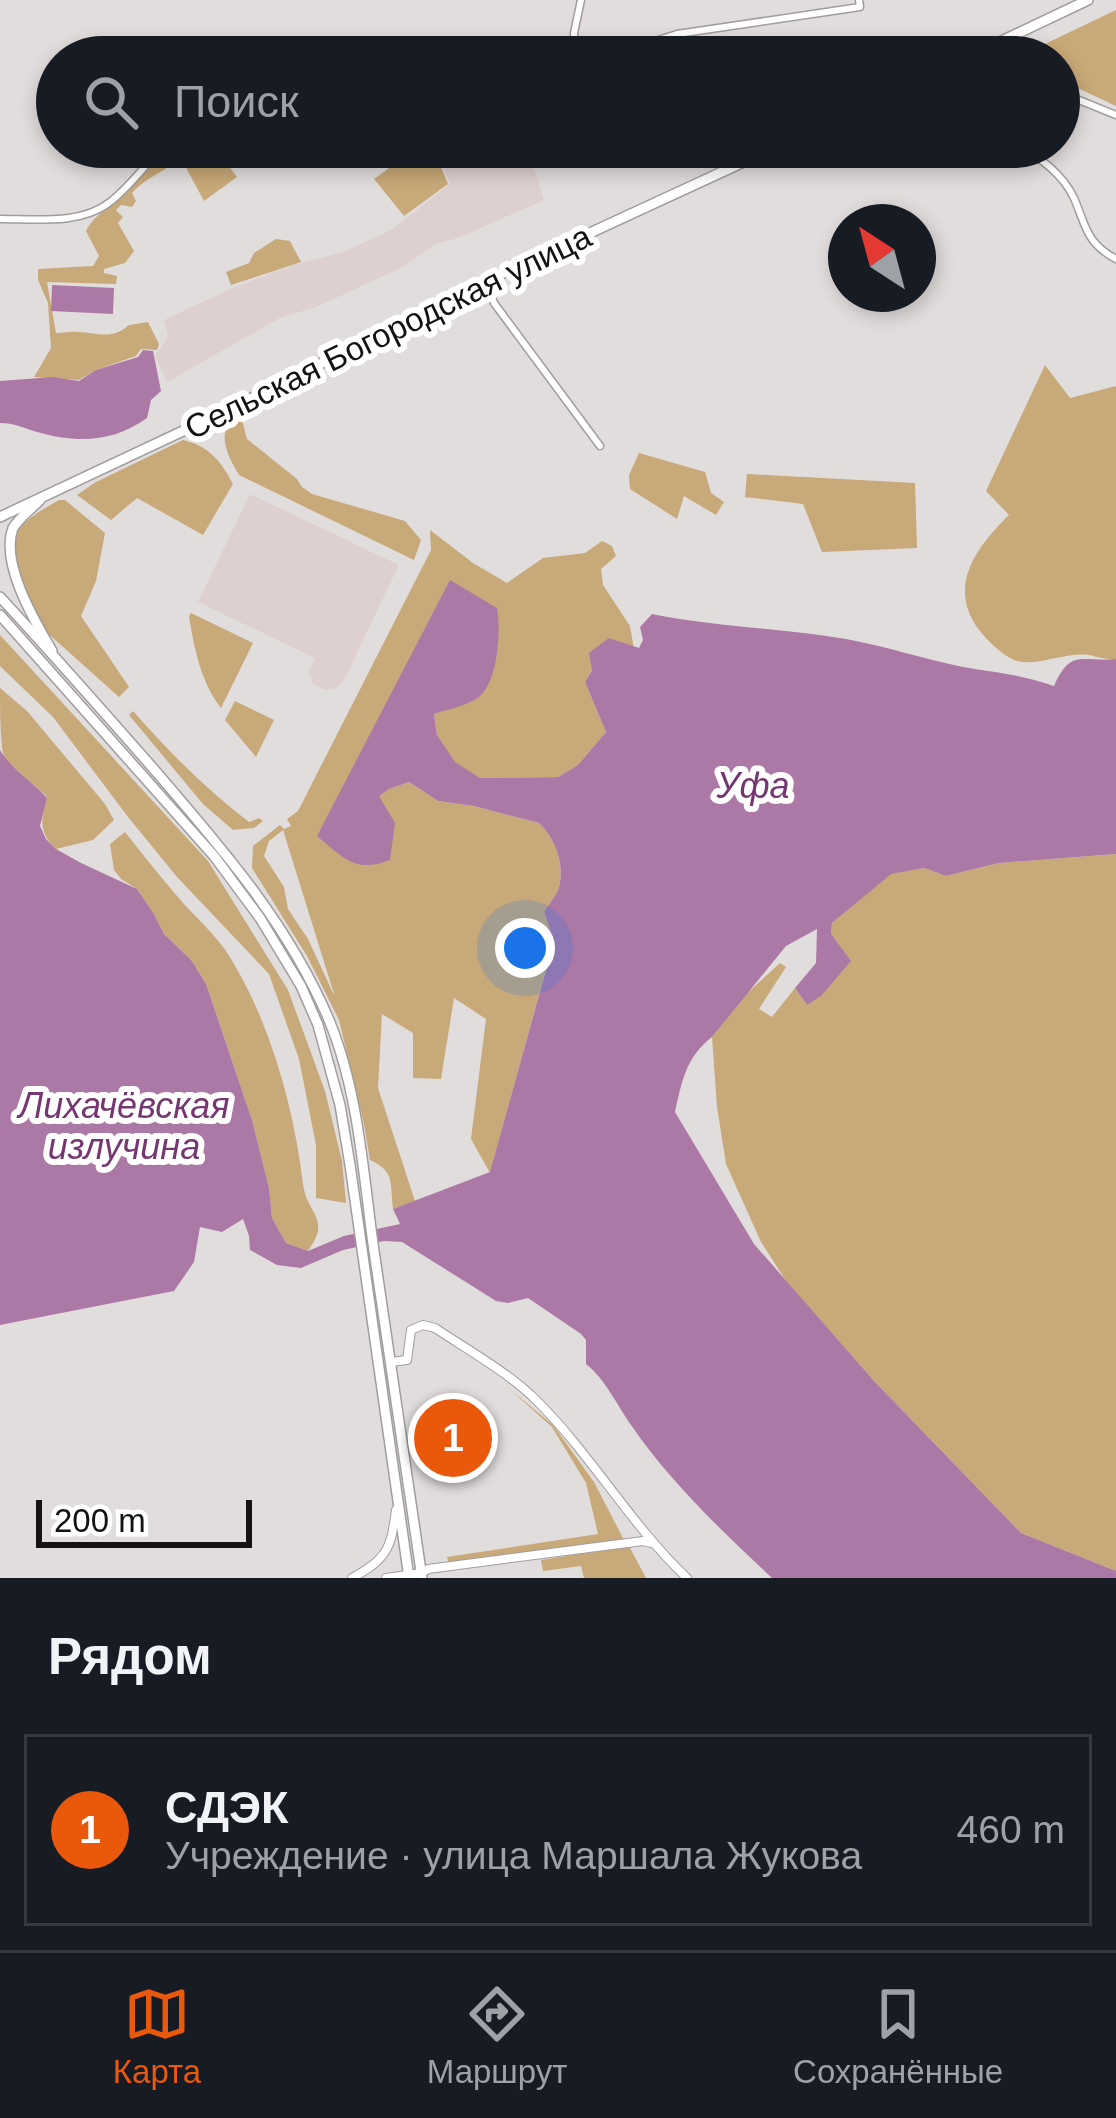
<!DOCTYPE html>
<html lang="ru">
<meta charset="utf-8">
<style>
:root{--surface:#171b24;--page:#242831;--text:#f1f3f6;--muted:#9ea1a6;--line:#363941;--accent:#ea580c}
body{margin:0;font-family:Arial,sans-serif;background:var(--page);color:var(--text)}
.compass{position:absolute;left:828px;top:204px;width:108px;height:108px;border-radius:50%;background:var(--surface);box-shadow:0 6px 18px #0003;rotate:324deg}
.scale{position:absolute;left:36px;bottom:30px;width:216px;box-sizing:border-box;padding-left:12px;border:6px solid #141212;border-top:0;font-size:33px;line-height:42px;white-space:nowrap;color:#141212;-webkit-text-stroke:9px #fff;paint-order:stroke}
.you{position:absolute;left:525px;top:948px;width:42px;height:42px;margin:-30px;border:9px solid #fff;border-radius:50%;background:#1a73e8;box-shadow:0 0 0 18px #1a73e833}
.badge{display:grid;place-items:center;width:78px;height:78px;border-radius:50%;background:var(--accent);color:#fff;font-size:39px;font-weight:700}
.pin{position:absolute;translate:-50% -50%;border:6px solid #fff;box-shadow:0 3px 12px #0006}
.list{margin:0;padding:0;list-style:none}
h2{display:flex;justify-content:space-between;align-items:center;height:156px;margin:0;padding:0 48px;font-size:51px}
h2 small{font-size:39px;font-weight:400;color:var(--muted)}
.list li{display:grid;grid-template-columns:78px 1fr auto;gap:36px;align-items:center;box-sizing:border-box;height:192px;margin:0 24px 24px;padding:0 24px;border:3px solid var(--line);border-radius:0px}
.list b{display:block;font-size:45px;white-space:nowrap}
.list p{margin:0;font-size:39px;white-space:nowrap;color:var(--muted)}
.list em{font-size:39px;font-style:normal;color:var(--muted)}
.icon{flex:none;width:66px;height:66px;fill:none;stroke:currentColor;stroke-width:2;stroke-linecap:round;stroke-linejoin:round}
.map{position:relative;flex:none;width:1116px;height:1578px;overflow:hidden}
.search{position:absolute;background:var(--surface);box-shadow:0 6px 18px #0003;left:36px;right:36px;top:36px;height:132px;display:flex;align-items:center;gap:30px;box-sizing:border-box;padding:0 42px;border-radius:66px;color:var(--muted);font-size:45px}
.sheet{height:372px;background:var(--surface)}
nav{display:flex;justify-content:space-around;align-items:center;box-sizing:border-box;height:168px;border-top:3px solid var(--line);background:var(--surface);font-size:33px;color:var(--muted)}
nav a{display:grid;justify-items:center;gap:6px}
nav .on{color:var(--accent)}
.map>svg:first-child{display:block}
</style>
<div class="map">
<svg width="1116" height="1578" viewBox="0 0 1116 1578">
<rect width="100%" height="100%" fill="#e2dddd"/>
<g fill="#ded0cf">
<path d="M 436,147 L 527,147 L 544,200 L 458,238 L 435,244 L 403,267 L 316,307 L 280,318 L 167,382 L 155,356 L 168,336 L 164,320 L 230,289 L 293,265 L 343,252 L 391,230 L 450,184 Z"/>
<path d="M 250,494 L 399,565 L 342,684 L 336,688 L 325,690 L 313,684 L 309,671 L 315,658 L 198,602 Z"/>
</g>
<g fill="#c8a979" fill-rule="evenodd">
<path d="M 1116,10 L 1116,106 L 1071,85 L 1059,83 L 1059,57 L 1025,57 L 1024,54 Z"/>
<path d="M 203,147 L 214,147 L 237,177 L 204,201 L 183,162 Z"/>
<path d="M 408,147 L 433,147 L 448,184 L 404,216 L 374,179 L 411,152 Z"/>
<path d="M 168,152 L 175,162 C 159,175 145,178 132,193 L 136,201 L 132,207 L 121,205 L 116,210 L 123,217 L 118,223 L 134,251 L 125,263 L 104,269 L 104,273 L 117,276 L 116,284 L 47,282 L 56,333 C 63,333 71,331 78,332 C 99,333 112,340 129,325 L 148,322 L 159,344 L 157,350 L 141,349 L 136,356 L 96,370 L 79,380 L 34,377 L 51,348 L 48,303 L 38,280 L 38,269 L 93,266 L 99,256 L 86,231 C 93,217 104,211 115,201 C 132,183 148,167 168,152 Z"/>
<path d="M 276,239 L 290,241 L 301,262 L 231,285 L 226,272 L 249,263 L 254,253 Z"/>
<path d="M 1045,365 L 1070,398 L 1116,386 L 1116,659 C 1104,660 1099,657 1089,655 C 1067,652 1044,664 1023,662 C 1009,661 994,647 985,637 C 944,592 973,550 1009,515 L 986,491 Z"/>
<path d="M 240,412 L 247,439 L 297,479 L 302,487 L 312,494 L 405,521 L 421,540 L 414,560 L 239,475 C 226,453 214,430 240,412 Z"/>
<path d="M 183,440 C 209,446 221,461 233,484 L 203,535 L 137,498 L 111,520 L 77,495 L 96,482 Z"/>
<path d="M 639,453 L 705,472 L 711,493 L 724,502 L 716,515 L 684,496 L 677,519 L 630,489 L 629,475 Z"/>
<path d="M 747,474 L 915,483 L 917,548 L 822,552 L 803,504 L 745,497 Z"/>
<path d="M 59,500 L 65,500 L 105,533 L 96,581 L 81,616 L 129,687 L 119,697 L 43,629 L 8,552 C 14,525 36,513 59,500 Z"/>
<path d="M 430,530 L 473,563 L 507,583 L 543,558 L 585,553 L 602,541 L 612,546 L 616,556 L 601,569 L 603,585 L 630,626 L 634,649 L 609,638 L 585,682 L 606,732 L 578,765 L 558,777 L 480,778 L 455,763 L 437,735 L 434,713 L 497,608 L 378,796 L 389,789 L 409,782 L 438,801 L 474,806 L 539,823 C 555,838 565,864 559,887 C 557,895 548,905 544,912 L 554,940 L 490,1173 L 471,1139 L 486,1019 L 454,998 L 441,1079 L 413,1078 L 413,1033 L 382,1014 L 378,1088 L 415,1201 L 393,1209 C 390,1183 395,1171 370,1160 L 364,1124 L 339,1020 L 307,956 L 252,868 L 253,846 L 280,825 L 284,829 L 291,826 L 287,819 L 298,811 L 431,550 ZM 283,830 L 334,994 L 334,995 L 308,939 L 288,909 L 284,887 L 264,856 L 269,841 Z"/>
<path d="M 191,613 L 253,643 L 221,708 C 201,683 194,648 189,616 Z"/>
<path d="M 0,635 L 208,861 L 288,990 L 325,1091 L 342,1161 L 346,1203 L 316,1198 L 316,1145 L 299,1059 L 269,974 L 177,877 L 128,817 L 53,717 L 3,669 L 0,666 Z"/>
<path d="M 0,688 L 27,711 L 105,804 L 114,820 L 93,840 L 56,849 C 38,832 41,820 47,797 C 36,785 12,769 4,757 C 0,743 0,705 0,688 Z"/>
<path d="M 235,701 L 274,720 L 256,757 L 225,720 Z"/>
<path d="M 133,711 C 169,752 206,789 249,822 L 259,818 L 263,821 L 254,828 L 233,830 L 203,804 L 129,715 Z"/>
<path d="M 125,832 C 144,856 163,880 183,903 C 197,918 214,934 226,951 C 269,1017 294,1107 303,1184 C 307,1215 332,1218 308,1251 L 286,1243 L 272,1218 L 269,1188 L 252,1120 L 206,984 L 192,961 L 164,934 L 154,914 L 137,889 L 121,879 L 114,870 L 110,844 Z"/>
<path d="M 1116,854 L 1116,1571 L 1021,1533 L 875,1382 L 786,1281 L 761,1242 L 726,1164 L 717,1107 L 712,1037 L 745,995 L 780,963 L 786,967 L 759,1009 L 772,1017 L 795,988 L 807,1005 L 831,934 L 832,923 L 891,873 L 924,868 L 946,876 L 999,863 Z"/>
<path d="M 506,1386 L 553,1425 L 594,1482 L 624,1540 L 449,1564 L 447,1557 L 598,1534 L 586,1483 L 552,1427 Z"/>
<path d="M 629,1546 L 646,1578 L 584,1578 L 581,1566 L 543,1571 L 541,1560 Z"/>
</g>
<g fill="#ac79a7">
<path d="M 52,285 L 114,288 L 113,314 L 51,311 Z"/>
<path d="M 143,350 L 153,351 L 161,391 L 151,400 L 147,418 C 112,443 77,443 37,432 C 24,428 14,423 0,423 L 0,381 L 52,377 L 79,381 L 96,370 L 138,357 Z"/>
<path d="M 450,580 L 497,608 C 501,631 498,678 481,695 C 471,705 448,709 434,714 L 437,735 L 455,762 L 480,778 L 558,777 L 578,765 L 606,732 L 585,682 L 592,670 L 589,653 L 609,638 L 639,648 L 643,640 L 640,627 L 652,614 C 716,627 781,628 846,639 C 885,646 924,659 963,667 C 997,673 1020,674 1054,686 C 1071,647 1083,663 1116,659 L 1116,854 L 999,863 L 946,876 L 924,868 L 891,874 L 832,923 L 831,934 L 851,961 L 821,996 L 807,1005 L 795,988 L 816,963 L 817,929 L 786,946 L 712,1037 C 686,1057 682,1081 675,1112 L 754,1244 L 875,1382 L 1021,1533 L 1116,1571 L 1116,1578 L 772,1578 C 722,1531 670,1482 631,1425 C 617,1405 605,1379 586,1364 L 586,1340 L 581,1334 L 528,1298 L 508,1303 L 496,1301 L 402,1242 L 384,1241 L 343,1250 L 301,1268 L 277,1265 L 250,1250 L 249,1236 L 243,1219 L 222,1232 L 200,1227 L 194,1262 L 174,1291 L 0,1325 L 0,750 C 11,769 32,781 47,798 L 40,826 L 46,839 L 56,849 L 81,863 L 137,889 L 154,914 L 164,934 L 192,961 L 206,984 L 252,1120 L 269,1188 L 272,1218 L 286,1243 L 308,1251 L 344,1236 L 400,1224 L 393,1209 L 490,1172 L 554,941 L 544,912 C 548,905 557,895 559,887 C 565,864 555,838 539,823 L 474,806 L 438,801 L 409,782 L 389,789 L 379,796 L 395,823 L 390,860 C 354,874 343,857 317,836 Z"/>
</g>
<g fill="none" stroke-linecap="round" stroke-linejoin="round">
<defs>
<g id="minor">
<path d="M 575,57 L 574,33 L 581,0"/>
<path d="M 605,57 L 677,34 L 860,7 L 859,0"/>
<path d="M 1059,92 L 1116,115"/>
<path d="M 1017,147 C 1040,156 1063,175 1074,198 C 1086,226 1086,243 1116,259"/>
<path d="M 0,219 C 35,219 81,225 110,202 C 129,187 146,165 162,147"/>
<path d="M 486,281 L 494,303 L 600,446"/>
</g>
<g id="tertiary">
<path d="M 391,1362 L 407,1360 L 411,1330 L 423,1325 L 435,1328 C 468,1350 506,1371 535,1399 C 591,1454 630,1524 687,1578"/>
<path d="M 352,1578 C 387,1559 391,1549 396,1510"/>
<path d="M 386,1578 L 422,1573 L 428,1569 L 643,1541 L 651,1543"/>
</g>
<g id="secondary">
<path d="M 968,57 L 1088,0"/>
<path d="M 40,500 C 31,509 20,517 13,528 C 0,563 34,620 52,651"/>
<path d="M 0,517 L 234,407 L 486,281 L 776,147"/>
</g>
<g id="primary">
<path d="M 0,597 C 52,653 102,710 152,767 C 220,846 288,923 329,1020 C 358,1090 363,1170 373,1244 C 389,1355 406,1467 422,1578"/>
<path d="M 0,615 L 214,856 L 260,918 L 301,986 L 318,1025 L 340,1105 L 350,1165 L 409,1578"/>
</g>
</defs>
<use href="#minor" stroke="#a19d9c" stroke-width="9"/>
<use href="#tertiary" stroke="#a19d9c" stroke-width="10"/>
<use href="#secondary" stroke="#a19d9c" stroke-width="12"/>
<use href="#primary" stroke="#a19d9c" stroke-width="12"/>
<use href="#minor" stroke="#fff" stroke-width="6"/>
<use href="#tertiary" stroke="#fff" stroke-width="8"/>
<use href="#secondary" stroke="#fff" stroke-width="9"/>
<use href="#primary" stroke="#fff" stroke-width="9"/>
</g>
<g text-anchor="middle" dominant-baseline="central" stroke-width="12" stroke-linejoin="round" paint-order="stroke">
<g font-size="33" fill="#141212" stroke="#fff">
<text transform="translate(388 332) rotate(-26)">Сельская Богородская улица</text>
</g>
<g font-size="36" font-style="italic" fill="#763671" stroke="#fff">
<text x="753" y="785">Уфа</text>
<text x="124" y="1105">Лихачёвская<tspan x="124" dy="41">излучина</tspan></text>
</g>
</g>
</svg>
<svg class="compass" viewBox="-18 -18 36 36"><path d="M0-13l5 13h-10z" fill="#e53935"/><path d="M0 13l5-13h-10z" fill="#9ea1a6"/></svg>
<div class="scale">200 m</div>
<div class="you"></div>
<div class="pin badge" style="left:453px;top:1438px">1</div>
<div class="search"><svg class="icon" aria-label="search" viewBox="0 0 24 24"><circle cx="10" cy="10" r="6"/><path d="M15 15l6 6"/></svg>Поиск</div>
</div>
<section class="sheet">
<h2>Рядом<small></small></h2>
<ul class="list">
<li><span class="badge">1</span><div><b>СДЭК</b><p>Учреждение · улица Маршала Жукова</p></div><em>460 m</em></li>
</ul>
</section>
<nav>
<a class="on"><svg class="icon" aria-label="map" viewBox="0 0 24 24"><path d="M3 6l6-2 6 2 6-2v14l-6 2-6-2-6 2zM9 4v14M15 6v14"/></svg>Карта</a>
<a><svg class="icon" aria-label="directions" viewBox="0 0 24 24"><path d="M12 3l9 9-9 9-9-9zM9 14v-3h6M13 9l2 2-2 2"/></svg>Маршрут</a>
<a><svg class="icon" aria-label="saved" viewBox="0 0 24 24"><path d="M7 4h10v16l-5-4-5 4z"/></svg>Сохранённые</a>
</nav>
